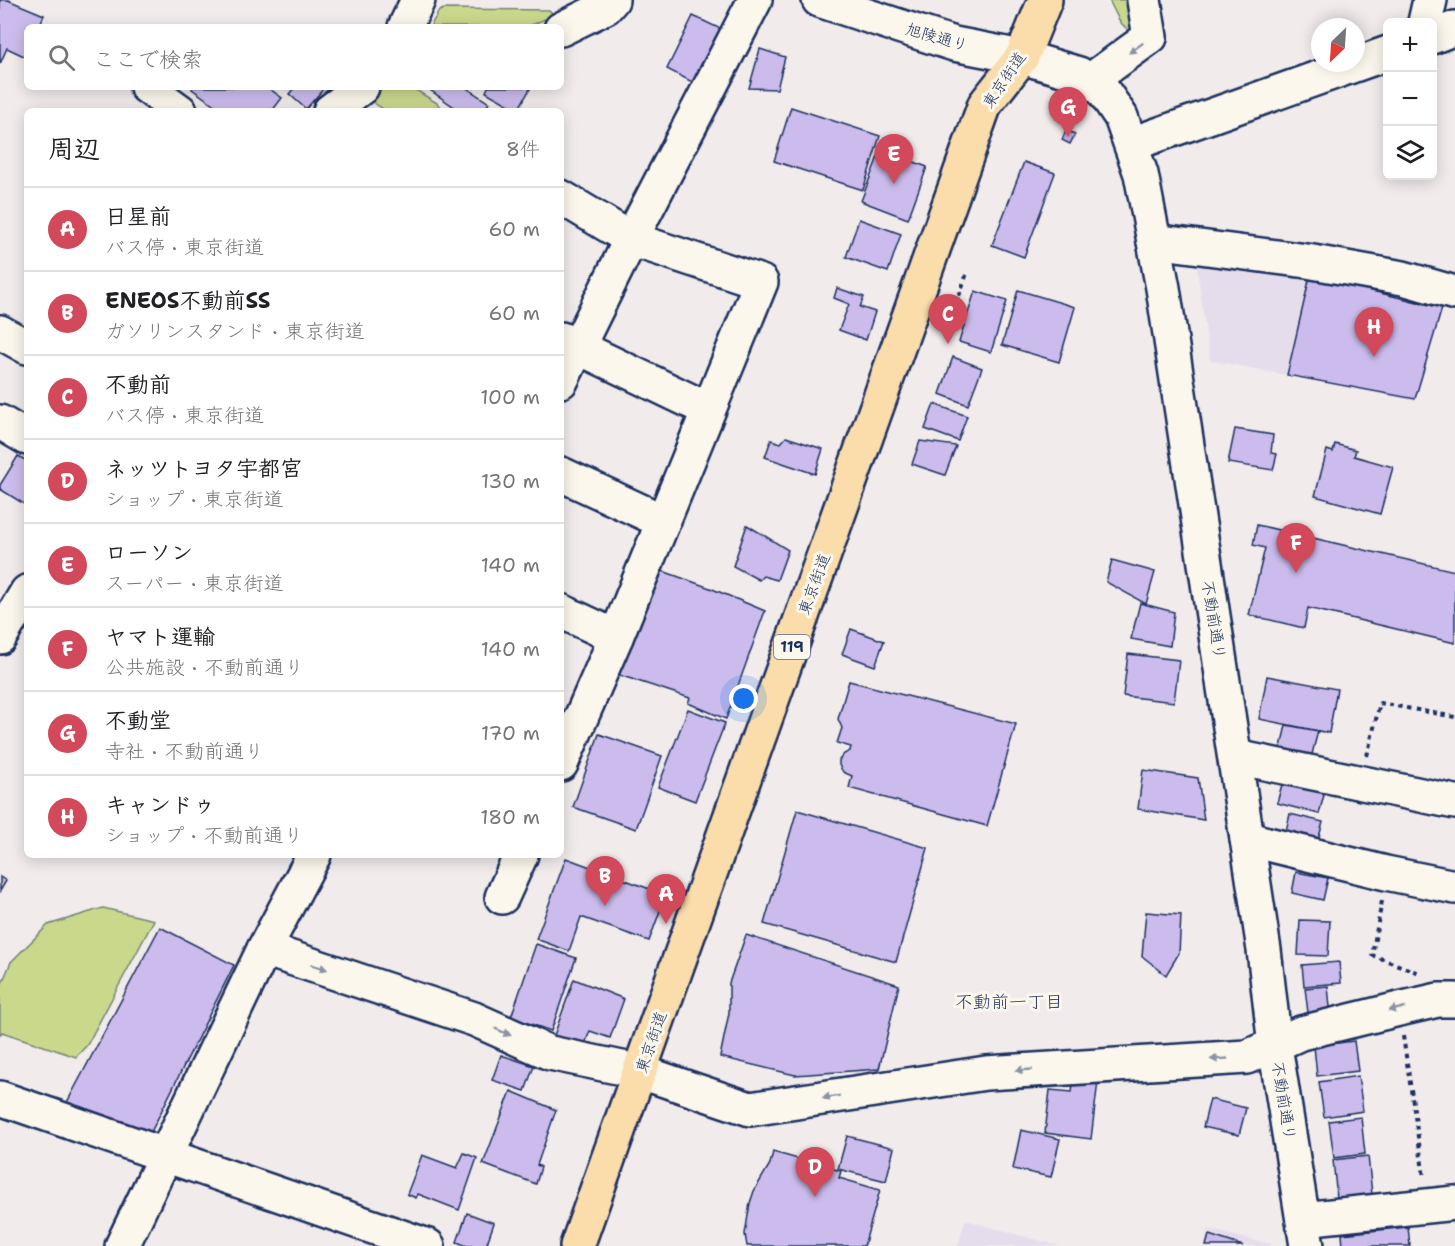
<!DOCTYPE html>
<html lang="ja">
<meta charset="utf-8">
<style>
:root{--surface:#fff;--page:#f2f2f2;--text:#202124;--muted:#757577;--line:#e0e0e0;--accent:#d1495b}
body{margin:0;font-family:"Shantell Sans","Klee One",sans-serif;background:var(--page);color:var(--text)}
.controls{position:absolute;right:18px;top:18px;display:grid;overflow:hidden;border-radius:9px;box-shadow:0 3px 15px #0003}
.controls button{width:54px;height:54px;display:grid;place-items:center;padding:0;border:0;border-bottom:2px solid var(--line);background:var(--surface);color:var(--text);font:30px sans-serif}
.compass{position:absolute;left:1311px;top:18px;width:54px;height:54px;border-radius:50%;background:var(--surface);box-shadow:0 3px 15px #0003;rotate:205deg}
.you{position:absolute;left:744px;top:699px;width:21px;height:21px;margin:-15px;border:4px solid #fff;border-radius:50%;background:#1a73e8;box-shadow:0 0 0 9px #1a73e833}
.badge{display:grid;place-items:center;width:39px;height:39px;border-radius:50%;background:var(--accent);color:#fff;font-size:20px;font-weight:700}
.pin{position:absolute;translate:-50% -50px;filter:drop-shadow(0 2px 3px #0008)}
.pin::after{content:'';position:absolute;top:32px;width:21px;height:18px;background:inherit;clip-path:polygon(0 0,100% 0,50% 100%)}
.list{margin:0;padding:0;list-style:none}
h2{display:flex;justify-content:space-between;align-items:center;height:78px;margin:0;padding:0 24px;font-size:26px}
h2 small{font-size:20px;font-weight:400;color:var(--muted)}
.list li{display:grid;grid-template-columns:39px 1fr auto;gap:18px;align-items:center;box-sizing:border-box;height:84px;padding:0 24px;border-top:2px solid var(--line)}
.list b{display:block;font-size:22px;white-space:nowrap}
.list p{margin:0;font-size:20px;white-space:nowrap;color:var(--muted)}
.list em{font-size:20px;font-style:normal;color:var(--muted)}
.icon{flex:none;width:33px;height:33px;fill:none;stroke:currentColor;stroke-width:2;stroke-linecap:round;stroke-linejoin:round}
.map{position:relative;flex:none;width:1455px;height:1246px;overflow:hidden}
.search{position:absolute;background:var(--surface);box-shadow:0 3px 15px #0003;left:24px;top:24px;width:540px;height:66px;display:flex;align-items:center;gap:15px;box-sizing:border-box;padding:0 21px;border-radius:9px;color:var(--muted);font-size:22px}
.panel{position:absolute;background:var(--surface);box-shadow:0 3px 15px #0003;left:24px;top:108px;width:540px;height:750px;border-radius:9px}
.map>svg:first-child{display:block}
</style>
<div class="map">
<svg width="1455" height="1246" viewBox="0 0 1455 1246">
<rect width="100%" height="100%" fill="#f1ebec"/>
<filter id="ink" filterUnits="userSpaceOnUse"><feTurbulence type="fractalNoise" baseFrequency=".0167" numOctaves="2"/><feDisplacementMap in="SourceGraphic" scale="12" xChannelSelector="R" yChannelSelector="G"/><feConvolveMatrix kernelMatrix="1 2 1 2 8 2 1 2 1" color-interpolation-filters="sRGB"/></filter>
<g filter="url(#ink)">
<g fill="#e6ddec">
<path d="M 1195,255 L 1445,298 L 1415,401 L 1210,360 Z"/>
<path d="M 965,1220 L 1059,1246 L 958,1246 Z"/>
<path d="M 1208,1229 L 1270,1244 L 1270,1246 L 1204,1246 Z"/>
</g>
<g fill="#cad88c" stroke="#728475" stroke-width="1.5">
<path d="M 1109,0 L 1134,0 L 1134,36 L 1120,22 Z"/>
<path d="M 444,9 L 549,10 L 552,13 L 550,17 L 527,27 L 430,27 L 439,11 Z"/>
<path d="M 382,87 L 411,87 L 437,103 L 444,111 L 382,111 L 383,109 L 367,98 Z"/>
<path d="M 103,908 L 154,920 L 87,1045 L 76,1057 L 2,1032 L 0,1035 L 0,988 L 11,962 L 48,925 Z"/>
</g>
<g fill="#cbbced" stroke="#1b2f5e" stroke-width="1.5">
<path d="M 0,0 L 8,0 L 44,15 L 39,27 L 27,27 L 26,57 L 7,48 L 0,64 Z"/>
<path d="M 693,16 L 723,30 L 696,84 L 667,69 Z"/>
<path d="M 760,49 L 785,57 L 777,89 L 749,88 Z"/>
<path d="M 193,87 L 267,87 L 282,98 L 272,111 L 223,111 L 192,89 Z"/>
<path d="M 295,87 L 325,87 L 306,109 L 289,94 Z"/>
<path d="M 432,87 L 465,87 L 489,103 L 483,111 L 460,111 L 430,90 Z"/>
<path d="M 488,87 L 531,87 L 518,110 L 486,92 Z"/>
<path d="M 791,107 L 880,136 L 863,190 L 774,161 Z"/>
<path d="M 1066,130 L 1075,134 L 1070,144 L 1062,140 Z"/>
<path d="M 881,149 L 927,167 L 908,219 L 861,201 Z"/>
<path d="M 1024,162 L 1055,173 L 1024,257 L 992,245 Z"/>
<path d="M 859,219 L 901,234 L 888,272 L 846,257 Z"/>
<path d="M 1310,276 L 1442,308 L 1415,399 L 1287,375 Z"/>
<path d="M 837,288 L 864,297 L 860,307 L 875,312 L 866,340 L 839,330 L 849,304 L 834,298 Z"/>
<path d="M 1018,290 L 1075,307 L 1059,362 L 1002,345 Z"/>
<path d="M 975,291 L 1007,301 L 991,352 L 959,342 Z"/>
<path d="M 953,357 L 982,368 L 968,405 L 940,394 Z"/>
<path d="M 934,404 L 967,416 L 958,441 L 925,429 Z"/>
<path d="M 1235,429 L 1273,435 L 1271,453 L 1277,454 L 1273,470 L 1228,463 Z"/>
<path d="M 786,437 L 823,449 L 815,474 L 765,457 L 771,440 L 781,443 Z"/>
<path d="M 920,441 L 956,446 L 945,475 L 912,464 Z"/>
<path d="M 1335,444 L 1356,450 L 1354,456 L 1393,467 L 1380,514 L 1315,496 L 1327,450 L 1333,452 Z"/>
<path d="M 18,456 L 27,461 L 27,506 L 0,489 L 0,485 Z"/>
<path d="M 747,525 L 788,550 L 777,580 L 763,576 L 759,580 L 733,566 Z"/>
<path d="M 1257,525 L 1455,571 L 1455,643 L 1308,608 L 1304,628 L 1249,615 L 1265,548 L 1253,545 Z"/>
<path d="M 1112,560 L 1155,572 L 1146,604 L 1106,582 Z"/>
<path d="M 654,568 L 710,588 L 765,611 L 726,719 L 688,703 L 690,698 L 613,673 Z"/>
<path d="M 1140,603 L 1174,612 L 1170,646 L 1131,639 Z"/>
<path d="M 851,629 L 884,641 L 875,666 L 842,654 Z"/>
<path d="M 1128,654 L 1179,660 L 1174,702 L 1123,696 Z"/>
<path d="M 1267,676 L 1337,689 L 1329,733 L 1259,719 Z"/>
<path d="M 849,681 L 1016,724 L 987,826 L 849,788 L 852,776 L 843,772 L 839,765 L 839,760 L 844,754 L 850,751 L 851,747 L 837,743 L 842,728 L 838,719 Z"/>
<path d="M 688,709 L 725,723 L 695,801 L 658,787 Z"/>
<path d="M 1286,725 L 1318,731 L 1310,762 L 1279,756 Z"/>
<path d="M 599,734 L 662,756 L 636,829 L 573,807 Z"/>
<path d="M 1143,770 L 1198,778 L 1204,820 L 1138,809 Z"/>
<path d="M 1284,777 L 1326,787 L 1319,814 L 1277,803 Z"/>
<path d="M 797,810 L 928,848 L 896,962 L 764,924 Z"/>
<path d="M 1290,814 L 1323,822 L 1316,848 L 1284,840 Z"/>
<path d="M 566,858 L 666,895 L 649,941 L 581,917 L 569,951 L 536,939 Z"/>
<path d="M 1296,872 L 1328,878 L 1323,900 L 1292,893 Z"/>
<path d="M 0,877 L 6,881 L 0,891 Z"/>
<path d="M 1146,912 L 1181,915 L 1179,953 L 1166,975 L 1142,956 Z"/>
<path d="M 1300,920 L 1330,921 L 1328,956 L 1298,955 Z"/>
<path d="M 160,927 L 234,965 L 150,1134 L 64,1108 Z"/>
<path d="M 746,935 L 899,985 L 879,1069 L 795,1075 L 720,1057 L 729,1013 L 729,983 Z"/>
<path d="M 536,944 L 576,958 L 551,1031 L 511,1017 Z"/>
<path d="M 1339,962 L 1341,983 L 1304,986 L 1302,965 Z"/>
<path d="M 574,979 L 624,999 L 610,1038 L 590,1031 L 583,1049 L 551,1044 Z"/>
<path d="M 1328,986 L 1331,1018 L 1309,1021 L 1305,988 Z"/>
<path d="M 1354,1041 L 1358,1071 L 1317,1076 L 1314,1046 Z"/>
<path d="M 501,1055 L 534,1066 L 525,1091 L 492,1080 Z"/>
<path d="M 1358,1076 L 1363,1111 L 1324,1117 L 1319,1082 Z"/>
<path d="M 1074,1078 L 1098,1081 L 1091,1139 L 1045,1133 L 1050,1090 L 1072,1092 Z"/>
<path d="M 511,1091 L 556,1110 L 537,1165 L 541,1167 L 536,1184 L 483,1164 Z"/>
<path d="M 1210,1099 L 1246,1108 L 1239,1135 L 1203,1127 Z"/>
<path d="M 1361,1117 L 1365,1154 L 1334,1158 L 1329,1121 Z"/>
<path d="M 1021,1130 L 1060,1139 L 1051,1177 L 1013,1169 Z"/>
<path d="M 847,1136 L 894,1148 L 886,1181 L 838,1169 Z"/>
<path d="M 773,1152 L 841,1171 L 839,1178 L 880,1190 L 864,1246 L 747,1246 L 745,1234 L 750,1203 L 754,1191 L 770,1164 Z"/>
<path d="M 464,1153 L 477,1158 L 459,1210 L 418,1194 L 416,1198 L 407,1194 L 422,1155 L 457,1168 Z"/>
<path d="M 1368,1156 L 1372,1194 L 1337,1198 L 1333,1160 Z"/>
<path d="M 467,1213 L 494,1223 L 486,1246 L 467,1246 L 457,1242 Z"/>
<path d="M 1408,1227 L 1410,1246 L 1343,1246 L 1342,1234 Z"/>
<path d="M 1209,1235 L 1243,1246 L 1206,1246 Z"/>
</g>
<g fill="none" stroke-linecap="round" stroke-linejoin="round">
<defs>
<g id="minor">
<path d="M 819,0 L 954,44 L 1022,57 L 1079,74 L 1102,89 L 1121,117 L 1141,174 L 1163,288 L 1264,950 L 1275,1046 L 1307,1246"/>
<path d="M 1425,22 L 1430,0"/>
<path d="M 405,27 L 418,0"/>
<path d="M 561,29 L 606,7 L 612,0"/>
<path d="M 1432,37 L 1455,28"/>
<path d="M 1091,80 L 1150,37 L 1144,0"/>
<path d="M 147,87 L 180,111"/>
<path d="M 330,111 L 362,87"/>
<path d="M 1132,144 L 1388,53"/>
<path d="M 561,197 L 631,239 L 761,282 L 616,637 L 561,764"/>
<path d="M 1154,241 L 1307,261 L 1403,278 L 1455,293"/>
<path d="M 0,332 L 27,347"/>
<path d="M 561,339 L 707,409"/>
<path d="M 561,381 L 631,239 L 755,0"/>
<path d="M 0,422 L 27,438"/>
<path d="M 561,474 L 662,521"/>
<path d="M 561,611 L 616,637"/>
<path d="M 0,637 L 27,592"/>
<path d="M 1236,757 L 1455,802"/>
<path d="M 1247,839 L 1386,873 L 1455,887"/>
<path d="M 502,897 L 521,855"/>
<path d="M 264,949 L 474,1019 L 550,1053 L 641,1072 L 750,1109 L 986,1073 L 1247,1057 L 1301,1033 L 1399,1009 L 1438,1000 L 1455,1000"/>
<path d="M 0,1098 L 428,1246"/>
<path d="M 1303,1219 L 1455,1203"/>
<path d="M 122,1246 L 264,949 L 314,855"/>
</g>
<path id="highway" d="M 577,1246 L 985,104 L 1022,57 L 1045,0"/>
</defs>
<use href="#minor" stroke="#1b2f5e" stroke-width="38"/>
<use href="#highway" stroke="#1b2f5e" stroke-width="38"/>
<g stroke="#1b2f5e" stroke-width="4" stroke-dasharray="4.5 4.5" stroke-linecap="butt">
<path d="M 953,313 L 967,273"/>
<path d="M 1367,756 L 1380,703 L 1455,717"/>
<path d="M 1382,901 L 1372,955 L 1419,973 L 1419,975"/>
<path d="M 1403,1036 L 1424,1177"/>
</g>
<use href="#minor" stroke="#fbf7ec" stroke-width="33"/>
<use href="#highway" stroke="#faddab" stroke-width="33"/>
</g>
<defs><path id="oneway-solid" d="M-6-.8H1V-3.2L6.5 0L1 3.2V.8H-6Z" transform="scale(1.5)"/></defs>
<g fill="#8b93a5">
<use href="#oneway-solid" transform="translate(1136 48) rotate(144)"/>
<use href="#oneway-solid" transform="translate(319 967) rotate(18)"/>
<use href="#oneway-solid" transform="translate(1397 1009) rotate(167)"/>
<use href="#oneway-solid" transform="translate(503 1032) rotate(24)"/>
<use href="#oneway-solid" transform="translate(1219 1059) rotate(177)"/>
<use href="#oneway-solid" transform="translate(1024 1070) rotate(177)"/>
<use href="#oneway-solid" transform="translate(831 1097) rotate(171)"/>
</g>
</g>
<g text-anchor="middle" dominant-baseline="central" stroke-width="6" stroke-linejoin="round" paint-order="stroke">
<rect fill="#fbf7ec" stroke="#5e6b89" stroke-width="1.5" x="774" y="635" width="36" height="24" rx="4.5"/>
<g font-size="15" font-weight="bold" fill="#1b2f5e">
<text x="792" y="647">119</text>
</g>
<g font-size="16" fill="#1b2f5e" stroke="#fbf7ec">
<text transform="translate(937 37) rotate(16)">旭陵通り</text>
<text transform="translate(1004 80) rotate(-56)">東京街道</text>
<text transform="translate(814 584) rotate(-70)">東京街道</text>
<text transform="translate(1214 620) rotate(81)">不動前通り</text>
<text transform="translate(651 1042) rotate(-71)">東京街道</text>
<text transform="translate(1284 1101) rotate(81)">不動前通り</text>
</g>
<g font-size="18" fill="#1b2f5e" stroke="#fbf7ec">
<text x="1009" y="1002">不動前一丁目</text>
</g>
</g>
</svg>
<div class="controls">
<button>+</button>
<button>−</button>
<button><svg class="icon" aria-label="layers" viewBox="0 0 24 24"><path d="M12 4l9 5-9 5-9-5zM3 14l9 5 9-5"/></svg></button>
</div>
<svg class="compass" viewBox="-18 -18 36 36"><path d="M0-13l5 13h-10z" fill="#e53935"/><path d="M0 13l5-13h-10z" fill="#757577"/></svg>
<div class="you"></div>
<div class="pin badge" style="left:666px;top:924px">A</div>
<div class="pin badge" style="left:605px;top:906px">B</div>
<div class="pin badge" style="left:948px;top:344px">C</div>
<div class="pin badge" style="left:815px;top:1197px">D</div>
<div class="pin badge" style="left:894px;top:184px">E</div>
<div class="pin badge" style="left:1296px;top:573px">F</div>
<div class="pin badge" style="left:1068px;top:137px">G</div>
<div class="pin badge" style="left:1374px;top:357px">H</div>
<div class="search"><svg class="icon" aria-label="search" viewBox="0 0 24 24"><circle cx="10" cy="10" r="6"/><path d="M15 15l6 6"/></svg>ここで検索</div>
<section class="panel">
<h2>周辺<small>8件</small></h2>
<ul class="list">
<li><span class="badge">A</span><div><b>日星前</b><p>バス停 · 東京街道</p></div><em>60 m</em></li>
<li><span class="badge">B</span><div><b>ENEOS不動前SS</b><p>ガソリンスタンド · 東京街道</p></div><em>60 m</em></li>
<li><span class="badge">C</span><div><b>不動前</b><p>バス停 · 東京街道</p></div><em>100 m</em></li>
<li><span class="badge">D</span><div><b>ネッツトヨタ宇都宮</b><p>ショップ · 東京街道</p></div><em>130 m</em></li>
<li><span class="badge">E</span><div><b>ローソン</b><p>スーパー · 東京街道</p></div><em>140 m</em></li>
<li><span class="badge">F</span><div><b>ヤマト運輸</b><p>公共施設 · 不動前通り</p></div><em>140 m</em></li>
<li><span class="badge">G</span><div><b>不動堂</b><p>寺社 · 不動前通り</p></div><em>170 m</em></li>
<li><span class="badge">H</span><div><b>キャンドゥ</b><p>ショップ · 不動前通り</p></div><em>180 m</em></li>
</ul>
</section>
</div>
